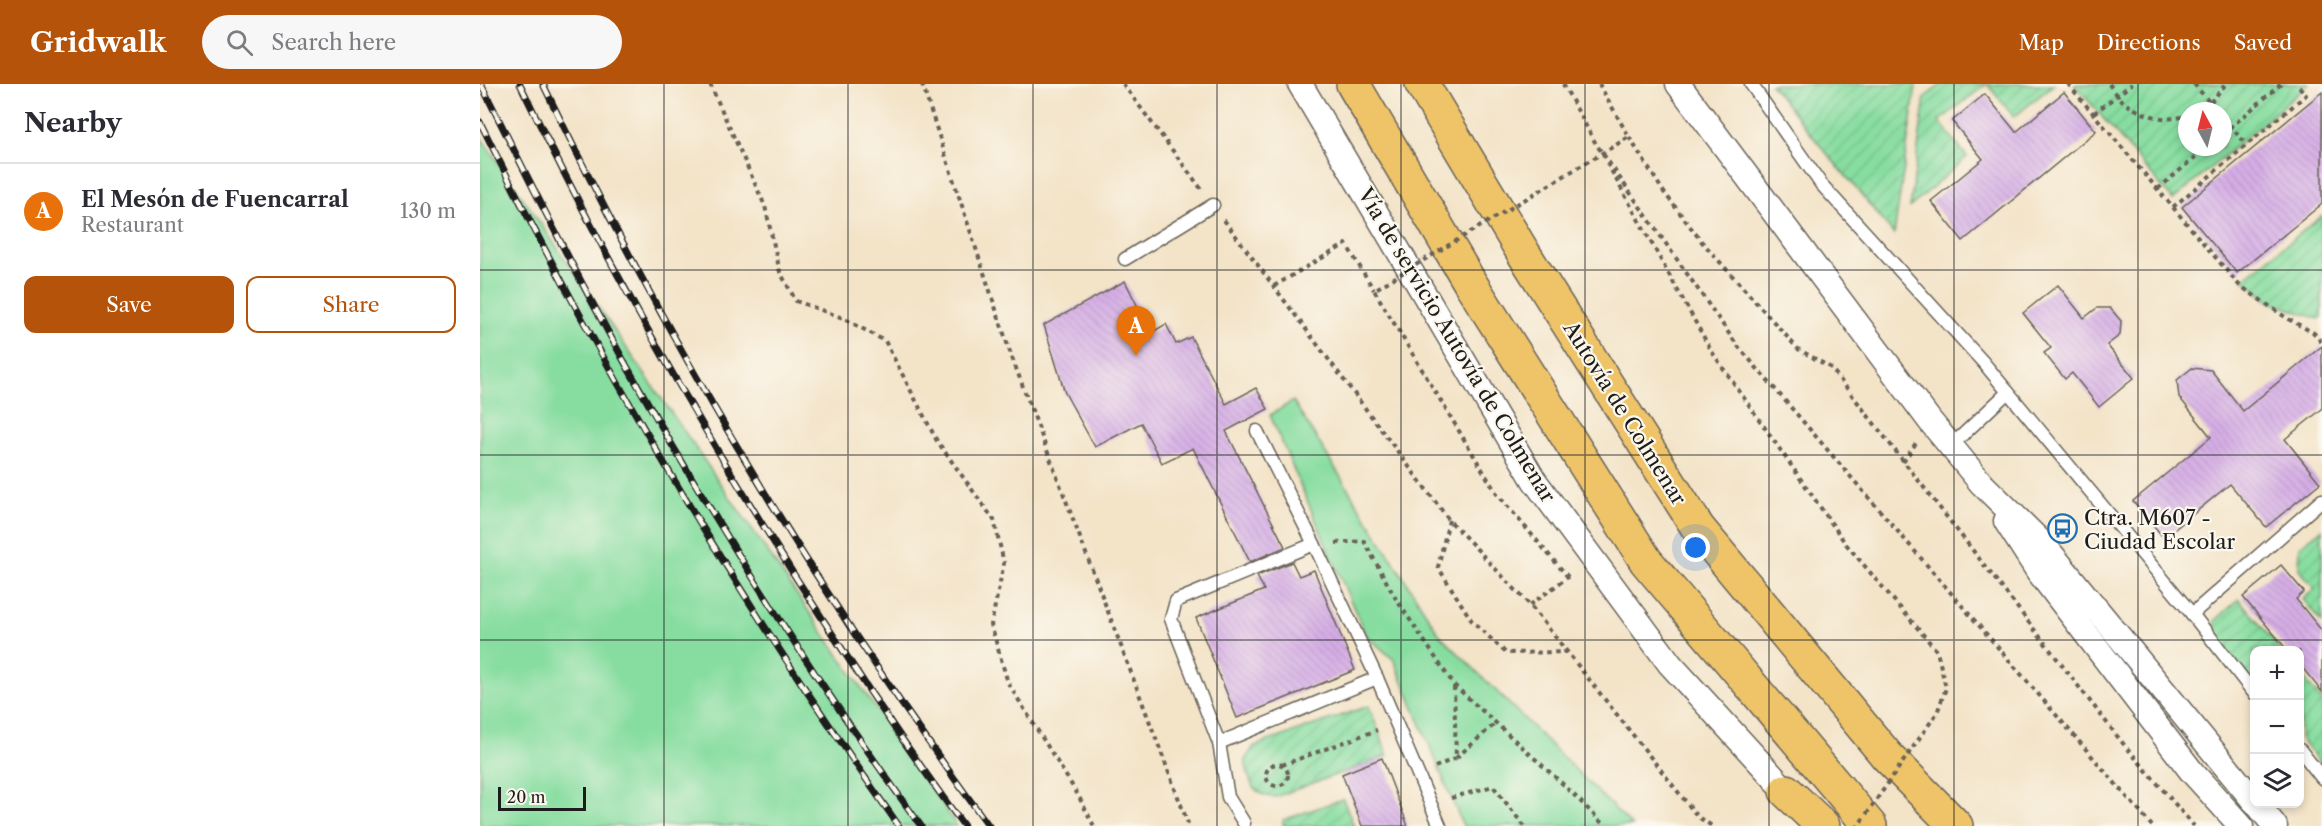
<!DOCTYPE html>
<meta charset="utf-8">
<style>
:root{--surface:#fff;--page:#f7f7f7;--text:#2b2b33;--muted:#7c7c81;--line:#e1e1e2;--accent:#b45309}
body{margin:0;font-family:"Libre Caslon Text",serif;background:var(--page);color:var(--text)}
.controls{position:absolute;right:18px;bottom:18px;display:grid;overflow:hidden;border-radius:12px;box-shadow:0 3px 9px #0003}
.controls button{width:54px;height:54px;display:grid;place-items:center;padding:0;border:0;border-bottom:2px solid var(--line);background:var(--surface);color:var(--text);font:30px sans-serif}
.compass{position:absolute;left:1698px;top:18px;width:54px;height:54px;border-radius:50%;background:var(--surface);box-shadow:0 3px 9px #0003;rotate:353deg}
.scale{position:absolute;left:18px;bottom:15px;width:88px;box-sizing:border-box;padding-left:6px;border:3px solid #1c1c1c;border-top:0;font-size:16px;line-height:21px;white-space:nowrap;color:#1c1c1c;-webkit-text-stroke:4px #fbf7ec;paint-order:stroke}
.you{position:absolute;left:1216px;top:464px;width:21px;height:21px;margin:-15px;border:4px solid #fff;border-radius:50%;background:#1a73e8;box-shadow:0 0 0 9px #1a73e833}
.badge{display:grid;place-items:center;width:39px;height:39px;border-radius:50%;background:var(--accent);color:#fff;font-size:20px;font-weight:700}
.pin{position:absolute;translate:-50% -50px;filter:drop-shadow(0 2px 3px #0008)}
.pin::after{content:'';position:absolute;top:32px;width:21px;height:18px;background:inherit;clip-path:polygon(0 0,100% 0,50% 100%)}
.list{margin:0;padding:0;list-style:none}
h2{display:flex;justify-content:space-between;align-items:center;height:78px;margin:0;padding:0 24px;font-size:26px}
h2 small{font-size:20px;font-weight:400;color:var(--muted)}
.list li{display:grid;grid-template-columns:39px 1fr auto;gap:18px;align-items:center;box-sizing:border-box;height:96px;padding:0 24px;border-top:2px solid var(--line)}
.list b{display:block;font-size:22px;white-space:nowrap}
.list p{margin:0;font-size:20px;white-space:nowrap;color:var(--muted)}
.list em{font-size:20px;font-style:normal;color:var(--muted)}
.actions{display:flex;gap:12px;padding:18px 24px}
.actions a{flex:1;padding:14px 0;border:2px solid var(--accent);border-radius:12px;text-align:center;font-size:21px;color:var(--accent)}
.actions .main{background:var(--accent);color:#fff}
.icon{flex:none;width:33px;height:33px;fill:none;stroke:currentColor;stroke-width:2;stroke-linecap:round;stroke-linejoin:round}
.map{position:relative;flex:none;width:1842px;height:742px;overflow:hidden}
header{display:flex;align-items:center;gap:36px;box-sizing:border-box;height:84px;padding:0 30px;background:var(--accent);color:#fff}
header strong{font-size:28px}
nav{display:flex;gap:33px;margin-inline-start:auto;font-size:21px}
.search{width:420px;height:54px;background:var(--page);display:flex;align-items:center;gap:15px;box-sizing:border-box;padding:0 21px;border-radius:33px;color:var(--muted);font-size:22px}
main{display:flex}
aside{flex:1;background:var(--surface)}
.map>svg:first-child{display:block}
</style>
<header>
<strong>Gridwalk</strong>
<div class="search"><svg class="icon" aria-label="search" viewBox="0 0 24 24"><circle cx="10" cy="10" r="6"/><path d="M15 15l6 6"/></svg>Search here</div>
<nav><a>Map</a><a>Directions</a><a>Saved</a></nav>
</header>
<main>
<aside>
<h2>Nearby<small></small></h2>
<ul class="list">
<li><span class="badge" style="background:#e8710a">A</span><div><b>El Mesón de Fuencarral</b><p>Restaurant</p></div><em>130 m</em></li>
</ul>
<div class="actions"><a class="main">Save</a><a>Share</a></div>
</aside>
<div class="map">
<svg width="1842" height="742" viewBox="0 0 1842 742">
<defs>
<pattern id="garden-furrows" width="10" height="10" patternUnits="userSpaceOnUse" patternTransform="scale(1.5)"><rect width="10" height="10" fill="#87dda0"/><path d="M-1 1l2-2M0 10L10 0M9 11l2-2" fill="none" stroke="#74bd89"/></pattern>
<pattern id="building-back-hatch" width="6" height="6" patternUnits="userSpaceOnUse" patternTransform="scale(1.5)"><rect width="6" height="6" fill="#d6aee6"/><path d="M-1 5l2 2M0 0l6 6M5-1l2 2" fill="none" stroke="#b795c5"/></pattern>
</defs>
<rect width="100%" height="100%" fill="#fbf7ec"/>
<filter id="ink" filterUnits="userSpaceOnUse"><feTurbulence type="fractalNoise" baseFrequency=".0167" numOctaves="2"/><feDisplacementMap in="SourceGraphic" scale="12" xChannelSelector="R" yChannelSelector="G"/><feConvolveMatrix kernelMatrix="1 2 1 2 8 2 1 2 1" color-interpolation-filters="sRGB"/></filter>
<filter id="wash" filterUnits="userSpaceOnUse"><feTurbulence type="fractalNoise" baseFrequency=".008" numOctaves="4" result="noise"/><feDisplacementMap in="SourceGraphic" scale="24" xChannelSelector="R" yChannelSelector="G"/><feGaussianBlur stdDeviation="1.35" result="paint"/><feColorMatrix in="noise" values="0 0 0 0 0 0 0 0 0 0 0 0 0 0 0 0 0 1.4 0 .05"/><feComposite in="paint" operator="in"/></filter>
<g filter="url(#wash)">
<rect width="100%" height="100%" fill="#f3e3c7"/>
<g fill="#87dda0" stroke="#527c5e" stroke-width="1.5">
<path d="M 0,52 L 477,742 L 0,742 Z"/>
<path d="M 813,317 L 959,550 L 1152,742 L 983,742 L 914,576 L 885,550 L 790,331 Z"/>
</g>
<g fill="url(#garden-furrows)" stroke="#527c5e" stroke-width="1.5" fill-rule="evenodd">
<path d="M 1291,0 L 1433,0 L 1436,2 L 1414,151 C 1374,100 1330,52 1291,0 Z"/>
<path d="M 1462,0 L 1574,0 L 1534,33 L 1507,0 L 1459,37 L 1487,73 L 1430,123 L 1445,13 Z"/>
<path d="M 1594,0 L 1829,0 L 1693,116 ZM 1707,27 L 1743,27 L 1743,63 L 1707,63 Z"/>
<path d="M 1842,132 L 1842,233 L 1839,235 L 1790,218 L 1763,195 Z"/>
<path d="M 1842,445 L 1842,539 L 1823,515 L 1835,505 L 1819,485 L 1820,462 Z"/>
<path d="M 1759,515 L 1801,566 L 1774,566 L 1774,600 C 1761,583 1733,560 1735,537 Z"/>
<path d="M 1820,590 L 1842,617 L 1842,682 L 1820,654 Z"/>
<path d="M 889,622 L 908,672 L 795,713 C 772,712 769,697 765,676 L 774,662 Z"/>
<path d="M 863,715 L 874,742 L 803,742 L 803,736 Z"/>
</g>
<g id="blocks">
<g fill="url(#building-back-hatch)">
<path d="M 1584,8 L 1616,47 L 1483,157 L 1451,117 L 1503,75 L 1472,37 L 1505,10 L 1536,48 Z"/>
<path d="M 1842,8 L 1842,120 L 1757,189 L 1702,123 Z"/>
<path d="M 645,197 L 671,249 L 686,240 L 696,260 L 711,253 L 746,320 L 776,304 L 788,325 L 746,347 L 805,463 L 770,478 L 713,364 L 682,379 L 661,339 L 615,363 L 585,309 L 564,241 Z"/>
<path d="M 1578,201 L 1604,234 L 1617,224 L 1630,224 L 1641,237 L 1640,251 L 1627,261 L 1654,294 L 1619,323 L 1592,289 L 1585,295 L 1564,269 L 1571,264 L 1543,229 Z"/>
<path d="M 1842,262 L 1842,325 L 1805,355 L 1840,399 L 1786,443 L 1750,400 L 1684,454 L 1653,417 L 1731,353 L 1699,313 L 1697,296 L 1712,284 L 1731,286 L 1763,327 Z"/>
<path d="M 812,478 L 819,492 L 834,486 L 875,586 L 757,634 L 716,534 L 784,506 L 777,492 Z"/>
<path d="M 1801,481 L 1824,508 L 1816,515 L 1842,547 L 1842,608 L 1820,581 L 1820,567 L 1808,567 L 1763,513 Z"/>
<path d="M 902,674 L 928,742 L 882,742 L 862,690 Z"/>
</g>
</g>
</g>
<g filter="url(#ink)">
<use href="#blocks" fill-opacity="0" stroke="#676258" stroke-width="1.5"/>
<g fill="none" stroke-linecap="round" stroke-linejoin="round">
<defs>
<g id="service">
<path d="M 1271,0 L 1341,100 L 1503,278 L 1712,530 L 1774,609"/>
<path d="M 645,175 L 733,121"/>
<path d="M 777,347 L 834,460 L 897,594 L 960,742"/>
<path d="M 1471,362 L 1528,308"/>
<path d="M 1712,530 L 1842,416"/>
<path d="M 739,659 L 897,594"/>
<path d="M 1820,666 L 1842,694"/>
<path d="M 764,739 L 748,713 L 739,659 L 691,535 L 696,517 L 834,460"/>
</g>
<g id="minor">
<path d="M 820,0 L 1054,396 L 1190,580 L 1306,707"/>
<path d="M 1198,0 L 1450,337 L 1502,400 L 1564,461 L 1774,717"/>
<path d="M 1526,437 L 1558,487 L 1712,688 L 1761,742"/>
<path d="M 1777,720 L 1795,742"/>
</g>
<g id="motorway">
<path d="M 873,0 L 989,197 L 1166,477 L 1390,742"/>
<path d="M 942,0 L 1044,170 L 1218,444 L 1407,672 L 1476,742"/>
<path d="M 1306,707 L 1343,742"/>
</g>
</defs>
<use href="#service" stroke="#676258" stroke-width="15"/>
<use href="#minor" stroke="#676258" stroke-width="27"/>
<use href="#motorway" stroke="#676258" stroke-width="36"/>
<g stroke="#676258" stroke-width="4" stroke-dasharray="4.5 4.5" stroke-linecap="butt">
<path d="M 230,0 L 285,122 L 300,188 L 316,217 L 363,234 L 405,257 L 457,357 L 514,436 L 524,479 L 511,541 L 528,599 L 598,711 L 614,742"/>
<path d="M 442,0 L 531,271 L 709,742"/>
<path d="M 643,0 L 722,106"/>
<path d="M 1083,0 L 1116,60 L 1257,261 L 1672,742"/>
<path d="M 1588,0 L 1759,201 L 1808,235 L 1834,249 L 1842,259"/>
<path d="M 1629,0 C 1634,7 1640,16 1648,21 C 1664,32 1689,39 1707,31"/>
<path d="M 1714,0 L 1737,27"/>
<path d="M 1715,27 L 1728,21 L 1746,0"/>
<path d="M 1614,29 L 1652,0"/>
<path d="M 1743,34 L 1767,61"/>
<path d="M 1743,50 L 1801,0"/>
<path d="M 1149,53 L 1183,107 L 1222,158 L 1318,265 L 1351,284 L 1641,657 L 1714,742"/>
<path d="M 1127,79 L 1232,268 L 1366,460"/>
<path d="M 1678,105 L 1727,63"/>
<path d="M 1693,123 L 1826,11 L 1817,0"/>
<path d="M 744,136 L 969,436 L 1050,521 L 1218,733 L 1232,742"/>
<path d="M 794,202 L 866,160 L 894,206"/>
<path d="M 1423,378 L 1436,359"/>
<path d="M 969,436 L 958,483 L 992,537 L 1026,569 L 1087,568"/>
<path d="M 856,459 L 884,457 L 916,515 L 974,601 L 1085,702 L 1125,742"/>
<path d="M 1050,521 L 1088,493"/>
<path d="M 976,674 L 1016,639"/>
<circle cx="797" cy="691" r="11"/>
<path d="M 802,681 L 897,646"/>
<path d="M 955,683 L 976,674 L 974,602"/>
<path d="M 971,714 L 1013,702 L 1044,742"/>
</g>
<use href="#service" stroke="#fff" stroke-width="12"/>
<use href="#minor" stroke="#fff" stroke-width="24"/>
<use href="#motorway" stroke="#efc469" stroke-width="33"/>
<defs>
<g id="rail">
<path d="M 1,0 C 49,96 97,193 149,286 C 238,444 335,596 441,742"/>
<path d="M 40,0 C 132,191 237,374 353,551 C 395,616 438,680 484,742"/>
<path d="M 63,0 C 188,260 338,511 509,742"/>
<path d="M 0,38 C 121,284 261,519 419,742"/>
</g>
</defs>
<use href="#rail" stroke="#1c1c1c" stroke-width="7"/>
<use href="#rail" stroke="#fbf7ec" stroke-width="4.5" stroke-dasharray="14" stroke-linecap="butt"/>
<g stroke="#676258" stroke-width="4" stroke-dasharray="4.5 4.5" stroke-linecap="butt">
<path d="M 1366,460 L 1457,567 L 1466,604 L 1457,629 L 1378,742"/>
<path d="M 1088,493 L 1017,410 L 894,206 L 1149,53 L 1119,0"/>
</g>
</g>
</g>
<path fill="none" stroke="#1c1c1c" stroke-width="1.5" stroke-opacity="0.55" d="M 184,0 L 184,742M 368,0 L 368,742M 553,0 L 553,742M 737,0 L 737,742M 921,0 L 921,742M 1105,0 L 1105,742M 1289,0 L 1289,742M 1474,0 L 1474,742M 1658,0 L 1658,742M 0,186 L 1842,186M 0,371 L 1842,371M 0,556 L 1842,556"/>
<defs>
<symbol id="bus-ring" viewBox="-11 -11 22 22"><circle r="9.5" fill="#fbf7ec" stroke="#1f6fb2" stroke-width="1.5"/><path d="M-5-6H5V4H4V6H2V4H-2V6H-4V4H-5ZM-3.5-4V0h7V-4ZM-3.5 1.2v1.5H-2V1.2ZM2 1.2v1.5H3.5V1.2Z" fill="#1f6fb2"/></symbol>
</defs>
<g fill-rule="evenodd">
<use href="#bus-ring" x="1566" y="428" width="33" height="33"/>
</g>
<g text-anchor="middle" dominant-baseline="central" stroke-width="4.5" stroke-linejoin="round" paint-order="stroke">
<g font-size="21" fill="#1c1c1c" stroke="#fbf7ec">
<text transform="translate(977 261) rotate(59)">Vía de servicio Autovía de Colmenar</text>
<text transform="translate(1145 329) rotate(58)">Autovía de Colmenar</text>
</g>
<g font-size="21" fill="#1c1c1c" stroke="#fbf7ec" text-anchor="start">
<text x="1604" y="433">Ctra. M607 -<tspan x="1604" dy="24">Ciudad Escolar</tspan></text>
</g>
</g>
</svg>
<div class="controls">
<button>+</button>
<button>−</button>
<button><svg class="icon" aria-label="layers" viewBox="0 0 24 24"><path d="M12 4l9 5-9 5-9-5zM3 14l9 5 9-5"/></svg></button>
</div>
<svg class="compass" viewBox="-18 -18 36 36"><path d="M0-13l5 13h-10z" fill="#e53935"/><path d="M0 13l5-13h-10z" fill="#7c7c81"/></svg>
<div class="scale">20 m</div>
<div class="you"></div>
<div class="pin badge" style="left:656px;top:272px;background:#e8710a">A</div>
</div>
</main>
